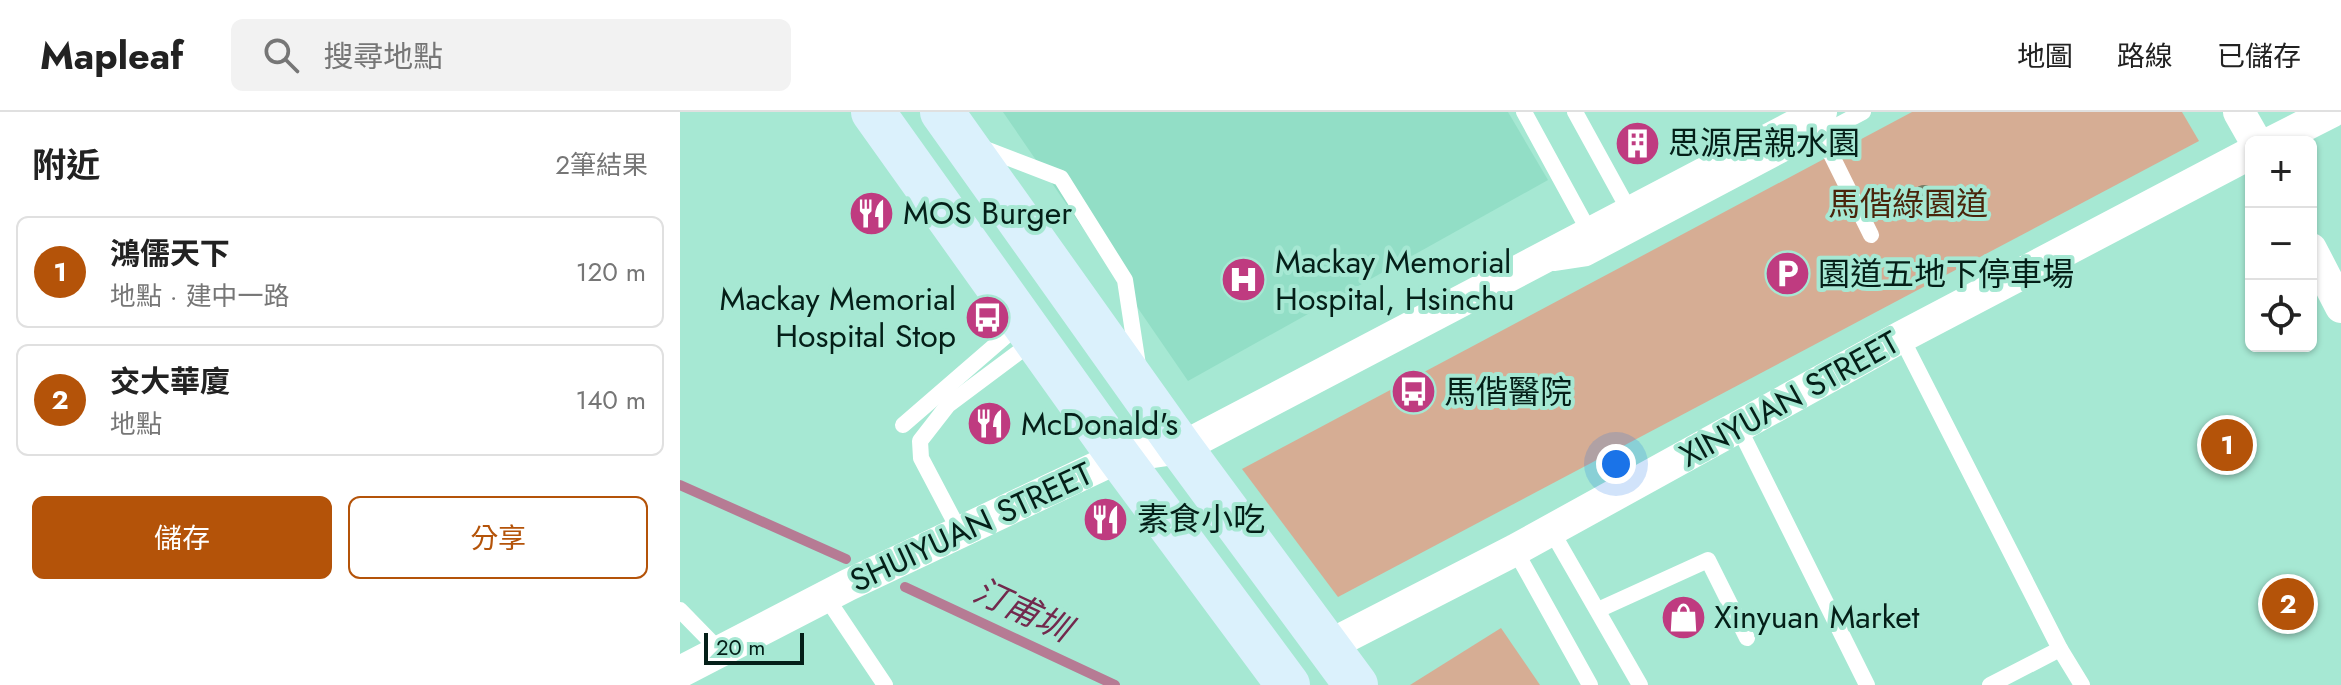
<!DOCTYPE html>
<html lang="zh-TW">
<meta charset="utf-8">
<style>
:root{--surface:#fff;--page:#f2f2f2;--text:#222;--muted:#767676;--line:#e0e0e0;--accent:#b45309}
body{margin:0;font-family:Jost,"Noto Sans TC",sans-serif;background:var(--page);color:var(--text)}
.controls{position:absolute;right:24px;top:24px;display:grid;overflow:hidden;border-radius:12px;box-shadow:0 2px 6px #0004}
.controls button{width:72px;height:72px;display:grid;place-items:center;padding:0;border:0;border-bottom:2px solid var(--line);background:var(--surface);color:var(--text);font:40px sans-serif}
.scale{position:absolute;left:24px;bottom:20px;width:100px;box-sizing:border-box;padding-left:8px;border:4px solid #041f18;border-top:0;font-size:22px;line-height:28px;white-space:nowrap;color:#041f18;-webkit-text-stroke:6px #a6e8d3;paint-order:stroke}
.you{position:absolute;left:936px;top:352px;width:28px;height:28px;margin:-20px;border:6px solid #fff;border-radius:50%;background:#1a73e8;box-shadow:0 0 0 12px #1a73e833}
.badge{display:grid;place-items:center;width:52px;height:52px;border-radius:50%;background:var(--accent);color:#fff;font-size:26px;font-weight:700}
.pin{position:absolute;translate:-50% -50%;border:4px solid #fff;box-shadow:0 2px 8px #0006}
.list{margin:0;padding:0;list-style:none}
h2{display:flex;justify-content:space-between;align-items:center;height:104px;margin:0;padding:0 32px;font-size:34px}
h2 small{font-size:26px;font-weight:400;color:var(--muted)}
.list li{display:grid;grid-template-columns:52px 1fr auto;gap:24px;align-items:center;box-sizing:border-box;height:112px;margin:0 16px 16px;padding:0 16px;border:2px solid var(--line);border-radius:12px}
.list b{display:block;font-size:30px;white-space:nowrap}
.list p{margin:0;font-size:26px;white-space:nowrap;color:var(--muted)}
.list em{font-size:26px;font-style:normal;color:var(--muted)}
.actions{display:flex;gap:16px;padding:24px 32px}
.actions a{flex:1;padding:18px 0;border:2px solid var(--accent);border-radius:12px;text-align:center;font-size:28px;color:var(--accent)}
.actions .main{background:var(--accent);color:#fff}
.icon{flex:none;width:44px;height:44px;fill:none;stroke:currentColor;stroke-width:2;stroke-linecap:round;stroke-linejoin:round}
.map{position:relative;flex:none;width:1661px;height:573px;overflow:hidden}
header{display:flex;align-items:center;gap:48px;box-sizing:border-box;height:112px;padding:0 40px;background:var(--surface);border-bottom:2px solid var(--line)}
header strong{font-size:38px}
nav{display:flex;gap:44px;margin-inline-start:auto;font-size:28px}
.search{width:560px;height:72px;background:var(--page);display:flex;align-items:center;gap:20px;box-sizing:border-box;padding:0 28px;border-radius:12px;color:var(--muted);font-size:30px}
main{display:flex}
aside{flex:1;background:var(--surface)}
.map>svg:first-child{display:block}
</style>
<header>
<strong>Mapleaf</strong>
<div class="search"><svg class="icon" aria-label="search" viewBox="0 0 24 24"><circle cx="10" cy="10" r="6"/><path d="M15 15l6 6"/></svg>搜尋地點</div>
<nav><a>地圖</a><a>路線</a><a>已儲存</a></nav>
</header>
<main>
<aside>
<h2>附近<small>2筆結果</small></h2>
<ul class="list">
<li><span class="badge">1</span><div><b>鴻儒天下</b><p>地點 · 建中一路</p></div><em>120 m</em></li>
<li><span class="badge">2</span><div><b>交大華廈</b><p>地點</p></div><em>140 m</em></li>
</ul>
<div class="actions"><a class="main">儲存</a><a>分享</a></div>
</aside>
<div class="map">
<svg width="1661" height="573" viewBox="0 0 1661 573">
<rect width="100%" height="100%" fill="#a6e8d3"/>
<path fill="#92dec6" d="M 323,0 L 828,0 L 868,68 L 508,269 Z"/>
<g fill="#d6ad94">
<path d="M 1232,0 L 1502,0 L 1519,29 L 658,485 L 562,357 Z"/>
<path d="M 821,516 L 860,573 L 730,573 Z"/>
</g>
<g fill="none" stroke-linecap="round" stroke-linejoin="round">
<g stroke="#b67b94" stroke-width="10">
<path d="M 0,373 L 166,447"/>
<path d="M 225,475 L 435,573"/>
</g>
<g stroke="#fff" stroke-width="16">
<path d="M 844,0 L 910,121"/>
<path d="M 895,0 L 950,100"/>
<path d="M 1141,22 L 1191,123"/>
<path d="M 300,35 L 381,66 L 445,168 L 458,253"/>
<path d="M 874,151 L 907,146 L 1183,0"/>
<path d="M 1221,225 L 1380,537 L 1402,573"/>
<path d="M 223,313 L 342,210"/>
<path d="M 1058,314 L 1187,573"/>
<path d="M 871,418 L 960,573"/>
<path d="M 280,420 L 241,346 L 240,329 L 268,293 L 355,228"/>
<path d="M 835,438 L 910,573"/>
<path d="M 146,485 L 205,573"/>
<path d="M 0,498 L 40,539"/>
<path d="M 918,498 L 1028,448 L 1067,526"/>
<path d="M 1310,573 L 1380,537"/>
</g>
<g stroke="#fff" stroke-width="32">
<path d="M 1559,0 L 1576,30"/>
<path d="M 1592,30 L 1651,0"/>
<path d="M 1631,137 L 1661,195"/>
<path d="M 648,534 L 835,438 L 1221,225 L 1571,41"/>
<path d="M 0,560 L 168,473 L 439,345 L 501,336 L 1141,0"/>
</g>
<g stroke="#dbf1fc" stroke-width="44">
<path d="M 193,0 L 439,345 L 608,573"/>
<path d="M 262,0 L 501,336 L 676,573"/>
</g>
</g>
<circle fill="#737c65" cx="1244" cy="85" r="12"/>
<defs>
<symbol id="building-disc" viewBox="-11 -11 22 22"><circle r="9.5" fill="#bf3b80" stroke="#a6e8d3"/><path d="M-4-6H4V6H1V3H-1V6H-4ZM-2.5-4.3h1.7v1.8h-1.7ZM.8-4.3h1.7v1.8H.8ZM-2.5-1h1.7V.8h-1.7ZM.8-1h1.7V.8H.8Z" fill="#fff"/></symbol>
<symbol id="restaurant-disc" viewBox="-11 -11 22 22"><circle r="9.5" fill="#bf3b80" stroke="#a6e8d3"/><path d="M-5-6h1v4h1v-4h1v4h1v-4h1v5L-1.5 .5V6h-2V.5L-5-1ZM5-6V6H3V1.5H1.5Q1.5-4 5-6Z" fill="#fff"/></symbol>
<symbol id="parking-disc" viewBox="-11 -11 22 22"><circle r="9.5" fill="#bf3b80" stroke="#a6e8d3"/><path d="M-3.5-5.5H1a3.5 3.5 0 0 1 0 7H-1V5.5H-3.5ZM-1-3.4V-.6H.8a1.4 1.4 0 0 0 0-2.8Z" fill="#fff"/></symbol>
<symbol id="hospital-disc" viewBox="-11 -11 22 22"><circle r="9.5" fill="#bf3b80" stroke="#a6e8d3"/><path d="M-5-5h3v3.5h4V-5h3V5h-3V1.5h-4V5h-3Z" fill="#fff"/></symbol>
<symbol id="bus-disc" viewBox="-11 -11 22 22"><circle r="9.5" fill="#bf3b80" stroke="#a6e8d3"/><path d="M-5-6H5V4H4V6H2V4H-2V6H-4V4H-5ZM-3.5-4V0h7V-4ZM-3.5 1.2v1.5H-2V1.2ZM2 1.2v1.5H3.5V1.2Z" fill="#fff"/></symbol>
<symbol id="shop-disc" viewBox="-11 -11 22 22"><circle r="9.5" fill="#bf3b80" stroke="#a6e8d3"/><path d="M-5-2.5h2.3a2.7 3.5 0 0 1 5.4 0H5L5.5 6h-11ZM-1.5-2.5h3a1.5 2.3 0 0 0-3 0Z" fill="#fff"/></symbol>
</defs>
<g fill-rule="evenodd">
<use href="#building-disc" x="932" y="6" width="51" height="51"/>
<use href="#restaurant-disc" x="166" y="76" width="51" height="51"/>
<use href="#parking-disc" x="1082" y="136" width="51" height="51"/>
<use href="#hospital-disc" x="538" y="142" width="51" height="51"/>
<use href="#bus-disc" x="282" y="180" width="51" height="51"/>
<use href="#bus-disc" x="708" y="254" width="51" height="51"/>
<use href="#restaurant-disc" x="284" y="286" width="51" height="51"/>
<use href="#restaurant-disc" x="400" y="382" width="51" height="51"/>
<use href="#shop-disc" x="978" y="480" width="51" height="51"/>
</g>
<g text-anchor="middle" dominant-baseline="central" stroke-width="8" stroke-linejoin="round" paint-order="stroke">
<g font-size="32" fill="#041f18" stroke="#a6e8d3" text-anchor="start">
<text x="988" y="31">思源居親水園</text>
<text x="223" y="101">MOS Burger</text>
<text x="595" y="150">Mackay Memorial<tspan x="595" dy="37">Hospital, Hsinchu</tspan></text>
<text x="1138" y="162">園道五地下停車場</text>
<text x="276" y="187" text-anchor="end">Mackay Memorial<tspan x="276" dy="37">Hospital Stop</tspan></text>
<text x="764" y="280">馬偕醫院</text>
<text x="341" y="312">McDonald's</text>
<text x="457" y="407">素食小吃</text>
<text x="1034" y="505">Xinyuan Market</text>
</g>
<g font-size="32" fill="#49240b" stroke="#a6e8d3">
<text x="1228" y="92">馬偕綠園道</text>
</g>
<g font-size="32" fill="#041f18" stroke="#a6e8d3">
<text transform="translate(1109 287) rotate(-29)">XINYUAN STREET</text>
<text transform="translate(291 415) rotate(-25)">SHUIYUAN STREET</text>
</g>
<g font-size="34" font-style="italic" fill="#72294d" stroke="#a6e8d3">
<text transform="translate(342 498) rotate(25)">汀甫圳</text>
</g>
</g>
</svg>
<div class="controls">
<button>+</button>
<button>−</button>
<button><svg class="icon" aria-label="locate" viewBox="0 0 24 24"><circle cx="12" cy="12" r="6"/><path d="M12 2v4M12 18v4M2 12h4M18 12h4"/></svg></button>
</div>
<div class="scale">20 m</div>
<div class="you"></div>
<div class="pin badge" style="left:1547px;top:333px">1</div>
<div class="pin badge" style="left:1608px;top:492px">2</div>
</div>
</main>
